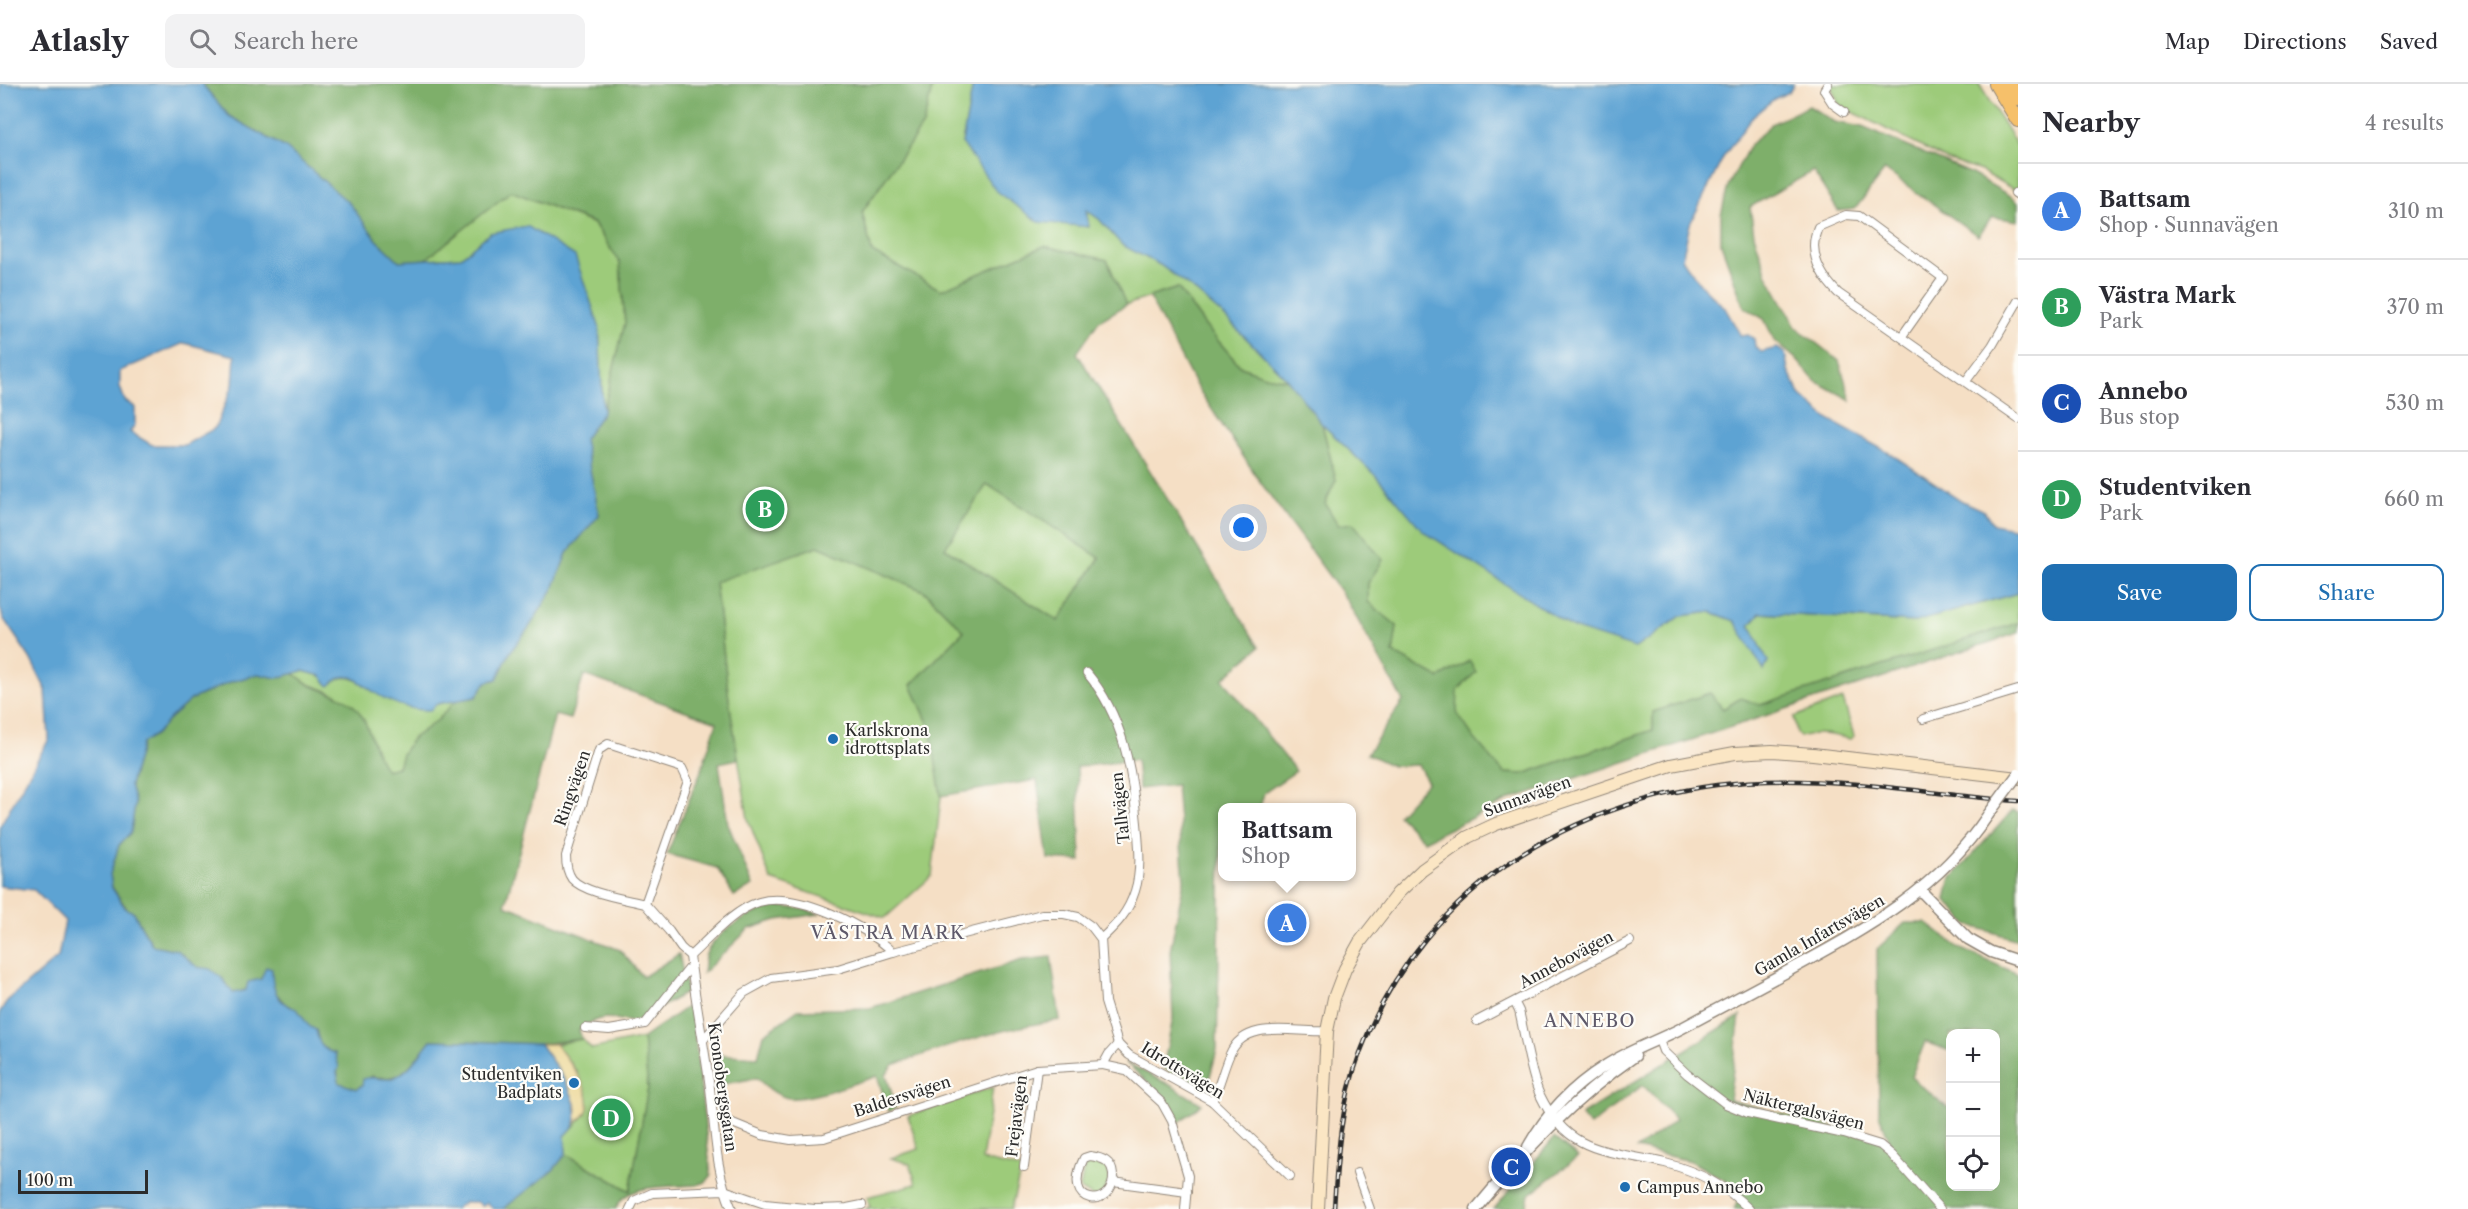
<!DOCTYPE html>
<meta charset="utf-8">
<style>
:root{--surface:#fff;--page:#f2f2f3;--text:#2b2b33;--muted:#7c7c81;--line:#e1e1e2;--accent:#1f6fb2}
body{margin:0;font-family:"Libre Caslon Text",serif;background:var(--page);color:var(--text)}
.controls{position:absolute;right:18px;bottom:18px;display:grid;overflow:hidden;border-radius:12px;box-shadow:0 6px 24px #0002}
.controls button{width:54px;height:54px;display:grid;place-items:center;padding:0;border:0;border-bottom:2px solid var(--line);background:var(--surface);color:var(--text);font:30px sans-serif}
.scale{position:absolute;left:18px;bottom:15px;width:130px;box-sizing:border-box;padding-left:6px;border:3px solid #2b2b2b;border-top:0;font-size:16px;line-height:21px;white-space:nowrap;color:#2b2b2b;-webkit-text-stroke:4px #fdfcf7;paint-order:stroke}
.you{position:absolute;left:1244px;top:444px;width:21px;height:21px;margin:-15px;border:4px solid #fff;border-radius:50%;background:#1a73e8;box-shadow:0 0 0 9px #1a73e833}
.badge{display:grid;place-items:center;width:39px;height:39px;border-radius:50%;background:var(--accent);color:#fff;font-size:20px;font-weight:700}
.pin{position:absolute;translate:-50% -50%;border:3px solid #fff;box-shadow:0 2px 6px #0006}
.popup{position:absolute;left:1218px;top:719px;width:138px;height:78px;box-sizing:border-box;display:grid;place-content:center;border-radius:12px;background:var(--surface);filter:drop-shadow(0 2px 4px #0005);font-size:20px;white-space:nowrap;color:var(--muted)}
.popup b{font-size:22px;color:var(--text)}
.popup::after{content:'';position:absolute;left:50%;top:100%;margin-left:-12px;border:12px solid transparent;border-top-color:var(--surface)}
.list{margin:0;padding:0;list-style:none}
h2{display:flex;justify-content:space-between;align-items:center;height:78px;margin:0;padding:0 24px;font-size:26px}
h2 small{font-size:20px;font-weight:400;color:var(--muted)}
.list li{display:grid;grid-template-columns:39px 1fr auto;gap:18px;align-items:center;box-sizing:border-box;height:96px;padding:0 24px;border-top:2px solid var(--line)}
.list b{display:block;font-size:22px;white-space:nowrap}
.list p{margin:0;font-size:20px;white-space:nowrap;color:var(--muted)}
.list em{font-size:20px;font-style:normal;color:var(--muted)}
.actions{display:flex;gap:12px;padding:18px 24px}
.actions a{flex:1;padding:14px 0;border:2px solid var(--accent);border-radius:12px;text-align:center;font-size:21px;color:var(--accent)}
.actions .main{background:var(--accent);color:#fff}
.icon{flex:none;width:33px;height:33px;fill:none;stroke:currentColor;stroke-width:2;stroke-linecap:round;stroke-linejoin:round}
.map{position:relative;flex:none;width:2018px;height:1125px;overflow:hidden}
header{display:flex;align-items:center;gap:36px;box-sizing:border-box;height:84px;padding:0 30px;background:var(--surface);border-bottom:2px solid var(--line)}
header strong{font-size:28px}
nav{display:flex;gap:33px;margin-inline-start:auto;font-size:21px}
.search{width:420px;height:54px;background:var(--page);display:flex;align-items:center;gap:15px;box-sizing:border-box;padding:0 21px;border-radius:12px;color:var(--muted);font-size:22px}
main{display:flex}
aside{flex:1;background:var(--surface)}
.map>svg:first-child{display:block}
</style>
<header>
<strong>Atlasly</strong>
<div class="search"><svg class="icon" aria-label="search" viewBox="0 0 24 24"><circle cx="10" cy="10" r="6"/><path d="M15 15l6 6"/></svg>Search here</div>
<nav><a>Map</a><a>Directions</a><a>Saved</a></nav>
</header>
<main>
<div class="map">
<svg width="2018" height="1125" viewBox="0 0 2018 1125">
<rect width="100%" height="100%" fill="#fdfcf7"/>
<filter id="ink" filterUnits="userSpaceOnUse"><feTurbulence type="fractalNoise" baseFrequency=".0167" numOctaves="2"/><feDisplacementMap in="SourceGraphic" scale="12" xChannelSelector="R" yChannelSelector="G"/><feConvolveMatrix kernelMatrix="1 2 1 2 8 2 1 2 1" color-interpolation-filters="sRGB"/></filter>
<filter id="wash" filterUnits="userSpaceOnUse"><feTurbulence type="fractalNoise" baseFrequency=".008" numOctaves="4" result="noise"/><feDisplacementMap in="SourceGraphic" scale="24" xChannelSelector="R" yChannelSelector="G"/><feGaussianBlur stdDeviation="1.35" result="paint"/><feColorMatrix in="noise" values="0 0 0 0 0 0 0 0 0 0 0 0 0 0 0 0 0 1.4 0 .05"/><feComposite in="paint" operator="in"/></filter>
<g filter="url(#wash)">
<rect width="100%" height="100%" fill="#f5dfc5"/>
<g fill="#9dcb7a" stroke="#647b52" stroke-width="1.5">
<path d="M 933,0 L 973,0 L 962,59 L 1067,140 L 1089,143 L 1086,126 L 1099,135 L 1122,161 L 1160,181 L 1189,202 L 1225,233 L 1288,296 L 1265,292 L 1241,283 L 1206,243 L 1178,204 L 1126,221 L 1107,176 L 1044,162 L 941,206 L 872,168 L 862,128 L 923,41 Z"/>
<path d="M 1830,0 L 1979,0 L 2018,63 L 2018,108 L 1981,87 L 1947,76 L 1839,21 Z"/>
<path d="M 511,107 L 594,140 L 620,179 L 625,239 L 603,328 L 599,242 L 490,149 L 461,173 L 426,175 Z"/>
<path d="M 1322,340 L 1378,394 L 1424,447 L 1454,466 L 1635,564 L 1681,532 L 1711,528 L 1735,537 L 1764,586 L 1768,577 L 1750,541 L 1760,529 L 1915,538 L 2018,509 L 2018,539 L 1760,621 L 1741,614 L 1723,625 L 1710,610 L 1653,628 L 1653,646 L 1523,690 L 1504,689 C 1493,676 1460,643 1457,628 C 1453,610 1463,593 1469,577 L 1439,594 L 1393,569 L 1397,542 L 1368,518 L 1368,499 L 1325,419 L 1336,396 Z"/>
<path d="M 987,400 L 1100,473 L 1058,537 L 945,464 Z"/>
<path d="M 818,462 L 924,507 L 964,547 L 911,601 L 930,643 L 941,712 L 932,792 L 885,834 L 771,796 L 748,735 L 729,616 L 715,497 Z"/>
<path d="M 303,587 L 321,592 L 329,601 C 344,587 359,595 372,607 L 437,620 L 456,616 L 438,636 L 413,654 L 402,670 L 398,683 L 386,686 L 377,674 L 363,634 L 336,610 L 309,600 L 293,589 Z"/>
<path d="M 1843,615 L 1854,652 L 1850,655 C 1834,651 1816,647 1800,653 L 1797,650 L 1794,633 Z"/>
<path d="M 643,954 L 648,1004 L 630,1107 L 566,1070 L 565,1052 L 586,1030 L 577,988 L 556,960 L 582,955 L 592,965 Z"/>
<path d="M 993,1003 L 982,1076 L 1021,1085 L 1011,1125 L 865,1125 L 870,1123 L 867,1113 L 916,1100 L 910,1080 L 891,1074 L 919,1065 L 908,1032 Z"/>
<path d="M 1095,1075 C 1106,1080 1109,1086 1110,1097 L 1098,1116 L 1080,1105 L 1085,1079 Z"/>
</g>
<g fill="#7eaf6a" stroke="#546d4a" stroke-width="1.5" fill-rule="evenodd">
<path d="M 202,0 L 933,0 L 923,41 L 862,128 L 872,168 L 941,206 L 1044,162 L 1107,176 L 1126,221 L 1099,237 L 1077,269 L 1259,563 L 1223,595 L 1296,687 L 1264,709 L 1260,723 L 1222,724 L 1217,966 L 1207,1004 L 1195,1003 L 1163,984 L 1173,934 L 1170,867 L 1184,797 L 1176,701 L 1139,705 L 1136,676 L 1077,683 L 1081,777 L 1048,775 L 1037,696 L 941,712 L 930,643 L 911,601 L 964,547 L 924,507 L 818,462 L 715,498 L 729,616 L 738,675 L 719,679 L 728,740 L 753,802 L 734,812 L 717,784 L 667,770 L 701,687 L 717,638 L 584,591 L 570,635 L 555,631 L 505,821 L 620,866 L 643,893 L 679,870 L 687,908 L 635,938 C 607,935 604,928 579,946 L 582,955 L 540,960 L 431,956 C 413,978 403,1000 371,992 L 357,1005 L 339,999 L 335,969 C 321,966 319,959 316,946 L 307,942 L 297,926 L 285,920 L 276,909 L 272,898 L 261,895 L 246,906 L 233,909 L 223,895 L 210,886 L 197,883 L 177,866 L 152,861 C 147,849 139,841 134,828 L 127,825 L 112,803 L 110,790 L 119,761 L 131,748 L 135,719 L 130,701 L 142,659 L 156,650 L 170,634 L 192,615 L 230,598 L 258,590 L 277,594 L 293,589 C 298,592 303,597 308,600 C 323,608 342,609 355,623 C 371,640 372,667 386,686 L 398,683 L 402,670 L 413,654 L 438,636 L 456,616 L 476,613 L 486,598 L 497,595 L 510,568 L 530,542 L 553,505 L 567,469 L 599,431 L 584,355 L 603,328 L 625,239 L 620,179 L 594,139 L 511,107 L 426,175 L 399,177 L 377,156 L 349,119 L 286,64 L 229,32 ZM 987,400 L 1100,474 L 1058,537 L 945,464 Z"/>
<path d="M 1809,22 L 1834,38 L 1862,43 L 1970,89 L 2014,114 L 2018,119 L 2018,137 L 1992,133 L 1978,152 L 1885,86 L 1855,125 L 1838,127 L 1813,87 L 1750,123 L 1754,150 L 1767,191 L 1796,243 L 1839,277 L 1851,316 L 1815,297 L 1796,275 L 1775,257 L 1764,235 L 1744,223 L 1721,160 L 1721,131 L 1728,102 L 1750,61 L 1771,40 Z"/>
<path d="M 1178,204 L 1206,243 L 1241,283 L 1265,292 L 1288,296 L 1322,340 L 1336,396 L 1325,419 L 1338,441 L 1353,439 L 1383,476 L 1368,499 L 1368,518 L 1397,542 L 1393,569 L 1439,594 L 1470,577 L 1476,588 L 1458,606 L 1457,629 L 1474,654 L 1504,689 L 1523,690 L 1653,646 L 1653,628 L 1710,609 L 1723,625 L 1741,614 L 1760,621 L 2018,539 L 2018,549 L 1511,715 L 1424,757 L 1398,731 L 1428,698 L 1418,681 L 1393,682 L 1367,670 L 1403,617 L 1346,515 L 1261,399 L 1195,300 L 1149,213 Z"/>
<path d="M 2013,726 L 2018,728 L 2018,856 L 1969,841 L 1946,816 L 1950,796 Z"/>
<path d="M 775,822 L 802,825 L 820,830 L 777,836 L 749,845 L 703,889 C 704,883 704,875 706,870 C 717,846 752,829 775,822 Z"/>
<path d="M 1905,839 L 1926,839 L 1961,865 L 2018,890 L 2018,1125 L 1734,1125 L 1743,1107 L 1691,1077 L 1637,1065 L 1676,1036 L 1643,1001 L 1590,1042 L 1581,1031 L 1740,932 L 1729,1016 L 1890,1058 L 1879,1030 L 1877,865 ZM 1950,950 L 1996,950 L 1996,1102 L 1950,1102 L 1950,1020 L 1948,1024 L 1911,993 L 1925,958 L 1950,967 Z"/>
<path d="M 1051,873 L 1060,936 C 1002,944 948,962 893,981 L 886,991 L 896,1023 L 889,1028 L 877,992 C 854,999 811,1016 789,1014 C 776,1012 765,1002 757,994 L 717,1001 L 715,970 L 758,973 L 764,950 L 798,926 L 870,924 L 1022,876 Z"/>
<path d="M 691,920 L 711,1092 L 706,1098 L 697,1101 C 674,1103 625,1098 616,1125 L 503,1125 L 553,1086 L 566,1070 L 630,1107 L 648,1004 L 643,954 Z"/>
<path d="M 1125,978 L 1168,1000 L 1202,1020 L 1178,1039 L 1159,1008 Z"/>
<path d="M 1554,1054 L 1578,1073 L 1529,1111 L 1526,1125 L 1494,1125 Z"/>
</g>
<path fill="#eeda9e" stroke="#8c8264" stroke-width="1.5" d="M 540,960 L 556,960 C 567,975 597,1010 586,1029 C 584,1033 578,1037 575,1039 L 577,1024 L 563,993 Z"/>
<g fill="#5da3d3" stroke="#44677f" stroke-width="1.5" fill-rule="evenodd">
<path d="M 0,0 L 202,0 L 229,32 L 286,64 L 349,119 L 377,156 L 399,177 L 461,173 L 490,149 L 527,142 L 575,172 L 599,242 L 603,328 L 584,355 L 599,431 L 567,469 L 553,505 L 530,542 L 510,568 L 497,595 L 486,598 L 476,613 L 437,620 L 430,626 C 411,627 387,618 371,606 C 365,602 359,596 351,593 C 342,591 335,596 329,602 L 321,592 L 303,587 L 277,594 L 258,590 L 230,598 L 192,615 L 170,634 L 156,650 L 142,659 L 130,701 L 135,719 L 131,748 L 119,761 L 110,790 L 112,804 L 126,825 L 134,828 C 139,841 146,849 152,861 L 177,866 L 197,883 L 210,885 L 223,895 L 233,909 L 246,906 L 248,898 L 261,895 L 266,883 L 272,885 C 272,899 274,913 287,921 C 289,923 293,923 296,925 C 306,932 302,940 316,946 C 319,959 321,966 335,969 L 339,983 L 337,988 L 339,999 L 357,1005 L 362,1001 L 363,995 C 373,991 382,997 392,994 C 409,989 420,969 431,956 L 540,960 C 553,979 585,1018 574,1041 C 572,1045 568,1049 565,1052 L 566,1070 L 553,1086 L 503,1125 L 493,1125 L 487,1118 L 482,1122 L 477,1118 L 465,1118 L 455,1125 L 0,1125 L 0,928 L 7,917 L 58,873 L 65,837 L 34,806 L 0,802 L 0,742 L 49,655 L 46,606 L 30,574 L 3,534 L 0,523 ZM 184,259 L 235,272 L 233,301 L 215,344 L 185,361 L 152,361 L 130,348 L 135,341 L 135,323 L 125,317 L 120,303 L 120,287 Z"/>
<path d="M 973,0 L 1794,0 L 1789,8 L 1774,15 L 1752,33 L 1724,72 L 1690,140 L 1682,175 L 1702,202 L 1725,224 L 1741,252 L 1748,251 L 1754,255 L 1755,262 L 1761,268 L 1777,264 L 1785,269 L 1788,286 L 1801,312 L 1829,336 L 1891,370 L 1962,417 L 1984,427 L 1993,440 L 2018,445 L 2018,509 L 1915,538 L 1760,529 L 1750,541 L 1768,577 L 1764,587 L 1735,537 L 1711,528 L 1681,532 L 1635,564 L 1573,544 L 1423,447 L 1378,394 L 1322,340 L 1288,296 L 1225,233 L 1189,202 L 1160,181 L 1122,161 L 1099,135 L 1086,126 L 1089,143 L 1039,138 L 997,108 L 962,59 Z"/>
</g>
</g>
<g filter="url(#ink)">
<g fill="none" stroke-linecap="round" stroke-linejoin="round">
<defs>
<g id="minor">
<path d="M 1828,0 L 1824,6 L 1833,20 L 1844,28"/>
<path d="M 2015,109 L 2018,111"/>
<path d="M 1902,252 L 1943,194 L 1859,132 L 1846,131 L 1818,143 C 1807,169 1820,191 1838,209 L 2018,335"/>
<path d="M 1966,297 L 1992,262 L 2018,217"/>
<path d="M 1087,589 C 1123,632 1132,685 1137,739 C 1139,762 1142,785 1135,807 C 1128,829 1117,840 1101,855"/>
<path d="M 1923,635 L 2018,606"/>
<path d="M 645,820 C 626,815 584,809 572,795 C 567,788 566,781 566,772 L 599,666 L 608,660 L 682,684 L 688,697 L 645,820 L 669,847 L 681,864 L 690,872 C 695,916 704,960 710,1004 C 715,1045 715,1087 732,1125"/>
<path d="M 690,872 C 710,854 733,826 759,818 C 797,807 867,842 893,868"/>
<path d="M 1515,919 L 1519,927 C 1525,951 1530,990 1540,1011 C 1569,1072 1610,1066 1665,1079 C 1697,1087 1726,1102 1749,1125"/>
<path d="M 1477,937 L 1630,857"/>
<path d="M 585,944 L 609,946 L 645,940 L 691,882"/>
<path d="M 703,956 L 744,909 L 771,894 L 838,885 L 893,868 L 1042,830 L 1064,830 L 1078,833 L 1091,842 L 1101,855 L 1105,918 L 1118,960 L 1129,971 L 1212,1017 L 1290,1092"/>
<path d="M 1659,956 L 1663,967 L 1687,990 L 1726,1020 L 1748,1029 L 1844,1050 L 1880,1061 L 1892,1071 L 1940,1125"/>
<path d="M 1118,960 L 1109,970 L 1103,981 L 1126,986 L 1162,1019 L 1172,1037 L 1188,1092 L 1185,1125"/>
<path d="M 1212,1017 C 1220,1002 1223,985 1230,970 C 1246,933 1297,950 1327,947"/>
<path d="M 713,1031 L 762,1051 L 791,1056 L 824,1054 L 1037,985 L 1103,981"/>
<path d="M 1090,1072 C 1103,1074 1112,1077 1113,1091 C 1115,1125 1059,1124 1084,1074 Z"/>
<path d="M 1024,1083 L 1037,985"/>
<path d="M 1357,1089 L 1370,1125"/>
<path d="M 1113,1098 L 1187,1108"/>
<path d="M 630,1125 L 634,1117 L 652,1109 L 724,1106 L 765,1120 L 815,1125"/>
<path d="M 818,1125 L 847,1124 L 862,1121"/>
</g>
<g id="tertiary">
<path d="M 1920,806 L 1968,855 L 1991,868 L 2018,877"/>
<path d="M 1528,1063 C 1546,1030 1573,1002 1605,982 C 1629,966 1657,957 1682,944 C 1718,925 1754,905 1790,886 C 1867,844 1938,806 1988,731"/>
<path d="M 1476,1125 C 1524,1067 1573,1015 1635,972"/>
</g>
<path id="secondary" d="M 1318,1125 L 1327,947 L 1334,914 L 1345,885 L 1360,858 L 1398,809 L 1422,786 L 1468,753 L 1496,740 L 1671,681 L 1735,669 L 1772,667 L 1813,670 L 2018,694"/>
<g id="trunk">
<path d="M 1996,0 L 2018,36"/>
<path d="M 2009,0 L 2018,14"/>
</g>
</defs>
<use href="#minor" stroke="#908578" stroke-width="10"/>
<use href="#tertiary" stroke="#908578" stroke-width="13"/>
<use href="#secondary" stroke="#908578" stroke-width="14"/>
<use href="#trunk" stroke="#908578" stroke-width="16"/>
<use href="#minor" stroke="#fff" stroke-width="8"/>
<use href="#tertiary" stroke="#fff" stroke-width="10"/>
<use href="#secondary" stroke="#fbe6c4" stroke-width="12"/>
<use href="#trunk" stroke="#f6c06b" stroke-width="14"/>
<defs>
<path id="rail" d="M 1334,1125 C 1337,1072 1341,1019 1360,969 C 1423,798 1590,703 1766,697 C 1850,694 1935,711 2018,717"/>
</defs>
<use href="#rail" stroke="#2b2b2b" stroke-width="4.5"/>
<use href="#rail" stroke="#fdfcf7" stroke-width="2" stroke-dasharray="7" stroke-linecap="butt"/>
<defs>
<path id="tertiary-bridge" d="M 1988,731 L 2018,690"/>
</defs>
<use href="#tertiary-bridge" stroke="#908578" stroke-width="13" stroke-linecap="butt"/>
<use href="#tertiary-bridge" stroke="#fff" stroke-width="10"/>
</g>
</g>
<g fill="#1f6fb2" stroke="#fdfcf7" stroke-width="2">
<circle cx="833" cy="655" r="6"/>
<circle cx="574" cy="999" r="6"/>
<circle cx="1625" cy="1103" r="6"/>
</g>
<g text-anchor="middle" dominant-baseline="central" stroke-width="4.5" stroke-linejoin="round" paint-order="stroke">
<g font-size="16" fill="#2b2b2b" stroke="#fdfcf7" text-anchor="start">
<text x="845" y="646">Karlskrona<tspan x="845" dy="18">idrottsplats</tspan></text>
<text x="562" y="990" text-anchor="end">Studentviken<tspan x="562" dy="18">Badplats</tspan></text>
<text x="1637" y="1103">Campus Annebo</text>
</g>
<g font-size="16" fill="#2b2b2b" stroke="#fdfcf7">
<text transform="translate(572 704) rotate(-71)">Ringvägen</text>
<text transform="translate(1527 712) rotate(-20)">Sunnavägen</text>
<text transform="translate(1120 724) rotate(-96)">Tallvägen</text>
<text transform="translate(1819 851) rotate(-30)">Gamla Infartsvägen</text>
<text transform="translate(1566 875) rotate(-28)">Annebovägen</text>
<text transform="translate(1183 986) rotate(31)">Idrottsvägen</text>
<text transform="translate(723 1003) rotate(82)">Kronobergsgatan</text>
<text transform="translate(902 1012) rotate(-18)">Baldersvägen</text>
<text transform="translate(1804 1025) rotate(14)">Näktergalsvägen</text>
<text transform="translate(1016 1032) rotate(-83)">Frejavägen</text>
</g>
<g font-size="18" letter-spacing="1.5" fill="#5e596a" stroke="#fdfcf7">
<text x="888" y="849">VÄSTRA MARK</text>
<text x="1590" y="937">ANNEBO</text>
</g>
</g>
</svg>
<div class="controls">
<button>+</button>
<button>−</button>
<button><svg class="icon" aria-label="locate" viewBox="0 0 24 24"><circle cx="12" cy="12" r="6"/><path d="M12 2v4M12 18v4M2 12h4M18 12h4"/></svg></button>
</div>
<div class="scale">100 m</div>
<div class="you"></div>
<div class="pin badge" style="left:1287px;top:839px;background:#3f7fe0">A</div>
<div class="popup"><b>Battsam</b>Shop</div>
<div class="pin badge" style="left:765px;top:425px;background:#2e9e5b">B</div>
<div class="pin badge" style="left:1511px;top:1083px;background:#1a4fb4">C</div>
<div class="pin badge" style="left:611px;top:1034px;background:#2e9e5b">D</div>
</div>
<aside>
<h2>Nearby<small>4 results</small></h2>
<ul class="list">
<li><span class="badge" style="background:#3f7fe0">A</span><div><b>Battsam</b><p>Shop · Sunnavägen</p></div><em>310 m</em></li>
<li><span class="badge" style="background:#2e9e5b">B</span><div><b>Västra Mark</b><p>Park</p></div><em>370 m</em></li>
<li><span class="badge" style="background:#1a4fb4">C</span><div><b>Annebo</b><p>Bus stop</p></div><em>530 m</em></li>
<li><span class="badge" style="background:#2e9e5b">D</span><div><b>Studentviken</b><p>Park</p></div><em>660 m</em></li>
</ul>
<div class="actions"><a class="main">Save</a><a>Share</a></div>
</aside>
</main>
